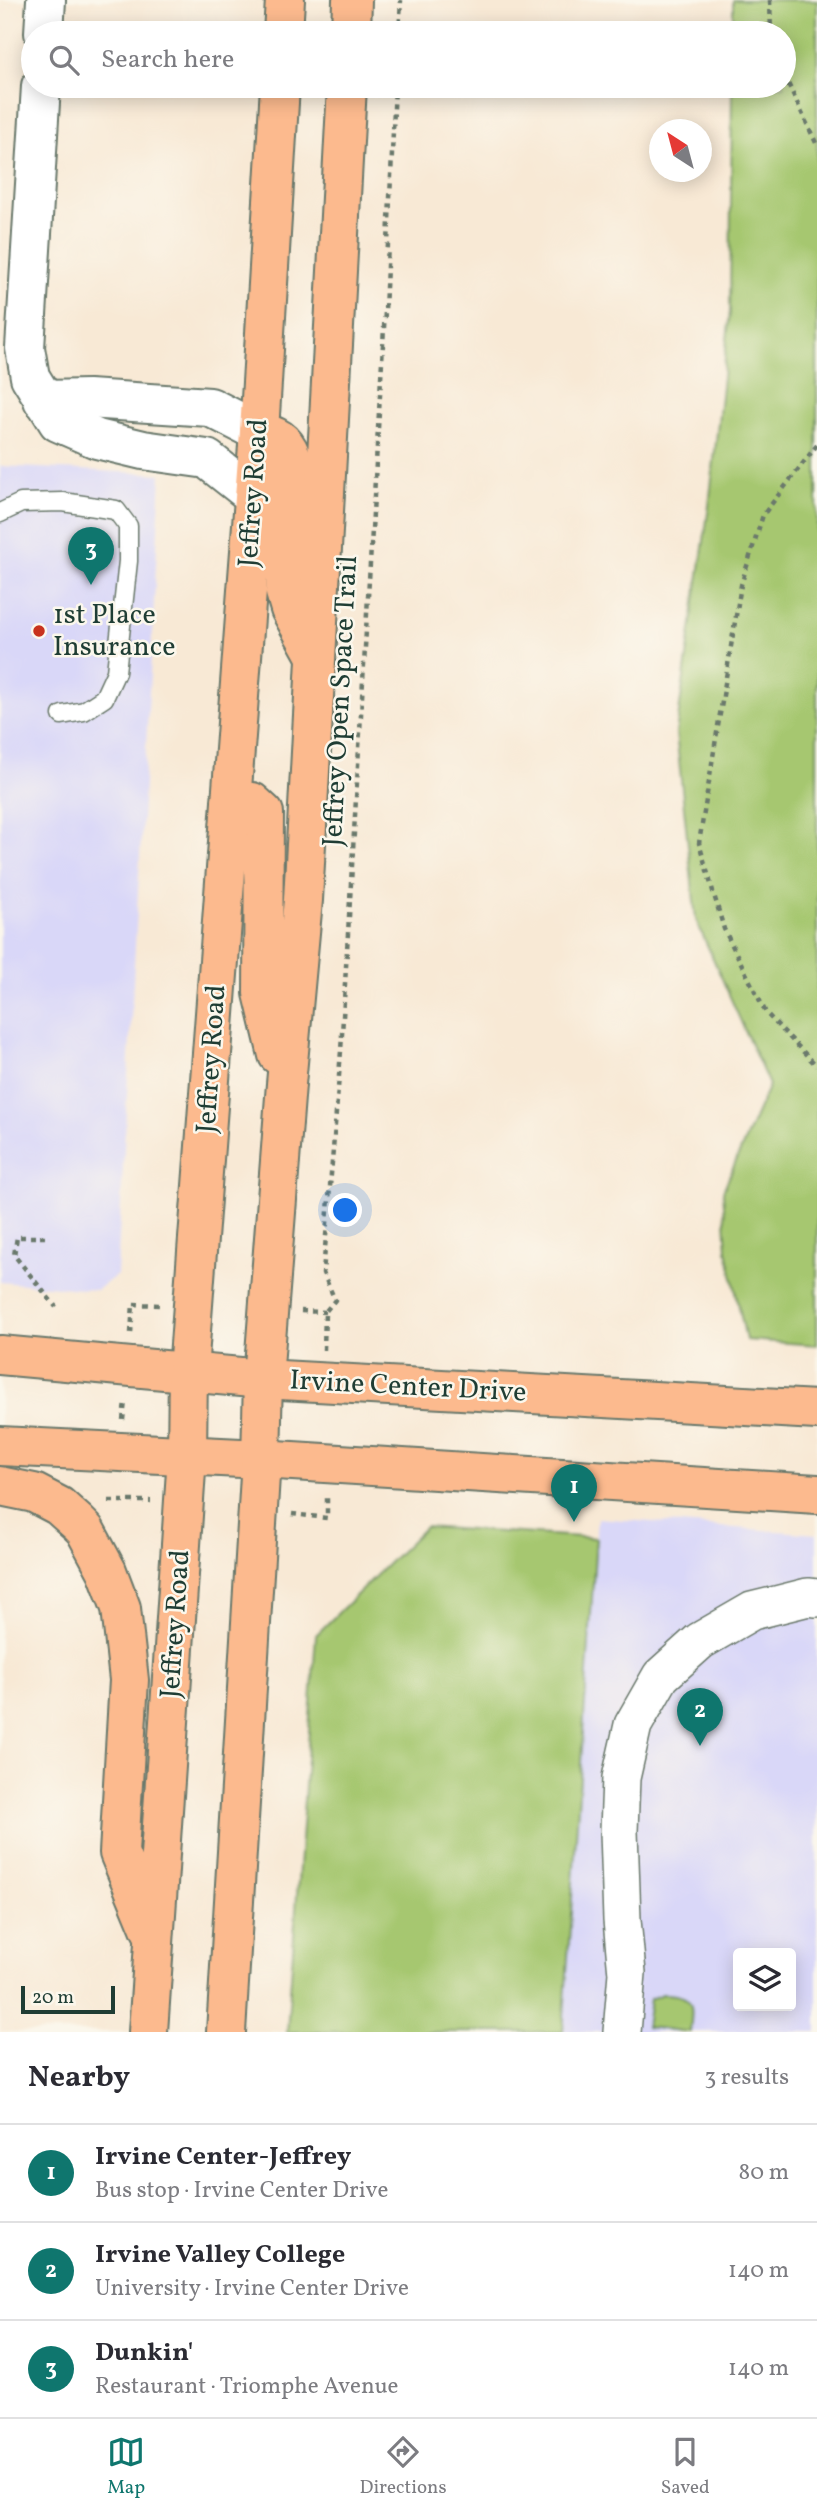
<!DOCTYPE html>
<meta charset="utf-8">
<style>
:root{--surface:#fff;--page:#f2f2f3;--text:#2b2b33;--muted:#7c7c81;--line:#e1e1e2;--accent:#0f766e}
body{margin:0;font-family:Vollkorn,serif;background:var(--page);color:var(--text)}
.controls{position:absolute;right:21px;bottom:21px;display:grid;overflow:hidden;border-radius:7px;box-shadow:0 4px 18px #0003}
.controls button{width:63px;height:63px;display:grid;place-items:center;padding:0;border:0;border-bottom:2px solid var(--line);background:var(--surface);color:var(--text);font:35px sans-serif}
.compass{position:absolute;left:649px;top:119px;width:63px;height:63px;border-radius:50%;background:var(--surface);box-shadow:0 4px 18px #0003;rotate:324deg}
.scale{position:absolute;left:21px;bottom:18px;width:94px;box-sizing:border-box;padding-left:7px;border:4px solid #1f3d34;border-top:0;font-size:19px;line-height:24px;white-space:nowrap;color:#1f3d34;-webkit-text-stroke:5px #fbf7ec;paint-order:stroke}
.you{position:absolute;left:346px;top:1211px;width:24px;height:24px;margin:-18px;border:5px solid #fff;border-radius:50%;background:#1a73e8;box-shadow:0 0 0 10px #1a73e833}
.badge{display:grid;place-items:center;width:46px;height:46px;border-radius:50%;background:var(--accent);color:#fff;font-size:23px;font-weight:700}
.pin{position:absolute;translate:-50% -58px;filter:drop-shadow(0 2px 4px #0008)}
.pin::after{content:'';position:absolute;top:37px;width:24px;height:21px;background:inherit;clip-path:polygon(0 0,100% 0,50% 100%)}
.list{margin:0;padding:0;list-style:none}
h2{display:flex;justify-content:space-between;align-items:center;height:91px;margin:0;padding:0 28px;font-size:30px}
h2 small{font-size:23px;font-weight:400;color:var(--muted)}
.list li{display:grid;grid-template-columns:46px 1fr auto;gap:21px;align-items:center;box-sizing:border-box;height:98px;padding:0 28px;border-top:2px solid var(--line)}
.list b{display:block;font-size:26px;white-space:nowrap}
.list p{margin:0;font-size:23px;white-space:nowrap;color:var(--muted)}
.list em{font-size:23px;font-style:normal;color:var(--muted)}
.icon{flex:none;width:38px;height:38px;fill:none;stroke:currentColor;stroke-width:2;stroke-linecap:round;stroke-linejoin:round}
.map{position:relative;flex:none;width:817px;height:2032px;overflow:hidden}
.search{position:absolute;background:var(--surface);box-shadow:0 4px 18px #0003;left:21px;right:21px;top:21px;height:77px;display:flex;align-items:center;gap:18px;box-sizing:border-box;padding:0 24px;border-radius:38px;color:var(--muted);font-size:26px}
.sheet{height:385px;background:var(--surface)}
nav{display:flex;justify-content:space-around;align-items:center;box-sizing:border-box;height:98px;border-top:2px solid var(--line);background:var(--surface);font-size:19px;color:var(--muted)}
nav a{display:grid;justify-items:center;gap:4px}
nav .on{color:var(--accent)}
.map>svg:first-child{display:block}
</style>
<div class="map">
<svg width="817" height="2032" viewBox="0 0 817 2032">
<rect width="100%" height="100%" fill="#fbf7ec"/>
<filter id="ink" filterUnits="userSpaceOnUse"><feTurbulence type="fractalNoise" baseFrequency=".0143" numOctaves="2"/><feDisplacementMap in="SourceGraphic" scale="14" xChannelSelector="R" yChannelSelector="G"/><feConvolveMatrix kernelMatrix="1 2 1 2 8 2 1 2 1" color-interpolation-filters="sRGB"/></filter>
<filter id="wash" filterUnits="userSpaceOnUse"><feTurbulence type="fractalNoise" baseFrequency=".00686" numOctaves="4" result="noise"/><feDisplacementMap in="SourceGraphic" scale="28" xChannelSelector="R" yChannelSelector="G"/><feGaussianBlur stdDeviation="1.57" result="paint"/><feColorMatrix in="noise" values="0 0 0 0 0 0 0 0 0 0 0 0 0 0 0 0 0 1.4 0 .05"/><feComposite in="paint" operator="in"/></filter>
<g filter="url(#wash)">
<rect width="100%" height="100%" fill="#f8e9d5"/>
<g fill="#d9d7f8" fill-rule="evenodd">
<path d="M 0,466 L 161,474 L 117,1275 L 96,1290 L 0,1282 Z"/>
<path d="M 597,1518 L 817,1534 L 817,2032 L 563,2032 ZM 738,1953 L 791,1953 L 791,2006 L 738,2006 Z"/>
</g>
<g fill="#a6c770" stroke="#628252" stroke-width="2">
<path d="M 733,0 L 817,0 L 817,1345 L 746,1340 L 727,1250 L 723,1191 L 769,1085 L 696,920 L 676,733 L 709,506 L 730,312 L 732,86 L 784,86 L 784,33 L 733,33 Z"/>
<path d="M 425,1527 L 596,1538 L 563,2032 L 287,2032 L 316,1635 Z"/>
<path d="M 662,1994 C 695,1994 693,2004 690,2032 L 646,2027 L 650,1999 Z"/>
</g>
</g>
<g filter="url(#ink)">
<g fill="none" stroke-linecap="round" stroke-linejoin="round">
<defs>
<path id="service" d="M 0,513 L 21,503 L 63,502 L 116,510 L 128,526 L 128,561 L 116,672 L 104,698 L 84,711 L 62,715"/>
<path id="minor" d="M 622,2032 L 627,1973 L 622,1920 L 619,1831 L 621,1778 L 633,1725 L 661,1676 L 700,1641 L 752,1611 L 808,1597 L 817,1598"/>
<g id="tertiary">
<path d="M 44,33 L 46,0"/>
<path d="M 41,86 L 25,348 L 30,377 L 58,422 L 97,439 L 143,450 L 207,459 L 254,496"/>
<path d="M 43,400 L 88,399 L 210,407 L 259,432"/>
</g>
<g id="primary">
<path d="M 283,33 L 285,0"/>
<path d="M 351,33 L 352,0"/>
<path d="M 259,432 C 276,435 285,440 291,456 L 285,592 L 290,609 L 316,656"/>
<path d="M 231,803 L 252,802 L 264,813 L 263,993 L 278,1055"/>
<path d="M 0,1355 L 263,1379 L 817,1410"/>
<path d="M 0,1446 L 261,1459 L 817,1494"/>
<path d="M 0,1486 L 34,1493 L 59,1506 L 78,1523 L 85,1530 L 107,1571 L 121,1608 L 129,1680 L 119,1853 L 151,1930"/>
<path d="M 148,2032 L 187,1456 L 188,1371 L 259,432 L 280,86"/>
<path d="M 226,2032 L 261,1459 L 263,1379 L 286,1084 L 303,900 L 347,86"/>
</g>
</defs>
<use href="#service" stroke="#6b796c" stroke-width="21"/>
<use href="#minor" stroke="#6b796c" stroke-width="40"/>
<use href="#tertiary" stroke="#6b796c" stroke-width="42"/>
<use href="#primary" stroke="#6b796c" stroke-width="42"/>
<g stroke="#6b796c" stroke-width="4.5" stroke-dasharray="5 5" stroke-linecap="butt">
<path d="M 770,0 L 771,33"/>
<path d="M 399,33 L 401,0"/>
<path d="M 784,75 L 817,145"/>
<path d="M 817,445 L 763,515 L 741,585 L 699,843 L 724,929 L 766,1013 L 817,1066"/>
<path d="M 45,1237 L 17,1237 L 14,1255 L 56,1307"/>
<path d="M 301,1311 L 325,1312"/>
<path d="M 131,1333 L 133,1304 L 159,1305"/>
<path d="M 324,1350 L 325,1312 L 335,1300 L 323,1273 L 341,1051 L 385,311 L 395,86"/>
<path d="M 123,1420 L 125,1401"/>
<path d="M 109,1501 L 151,1501"/>
<path d="M 292,1514 L 327,1518 L 327,1498"/>
</g>
<use href="#service" stroke="#fff" stroke-width="18"/>
<use href="#minor" stroke="#fff" stroke-width="37"/>
<use href="#tertiary" stroke="#fff" stroke-width="38"/>
<use href="#primary" stroke="#fcba8e" stroke-width="38"/>
</g>
</g>
<circle fill="#c8321e" stroke="#fbf7ec" stroke-width="2.5" cx="39" cy="631" r="7"/>
<g text-anchor="middle" dominant-baseline="central" stroke-width="5" stroke-linejoin="round" paint-order="stroke">
<g font-size="28" fill="#1f3d34" stroke="#fbf7ec">
<text transform="translate(254 493) rotate(-86)">Jeffrey Road</text>
<text transform="translate(341 701) rotate(-87)">Jeffrey Open Space Trail</text>
<text transform="translate(212 1059) rotate(-86)">Jeffrey Road</text>
<text transform="translate(408 1387) rotate(3)">Irvine Center Drive</text>
<text transform="translate(176 1624) rotate(-86)">Jeffrey Road</text>
</g>
<g font-size="28" fill="#1f3d34" stroke="#fbf7ec" text-anchor="start">
<text x="53" y="615">1st Place<tspan x="53" dy="32">Insurance</tspan></text>
</g>
</g>
</svg>
<div class="controls">
<button><svg class="icon" aria-label="layers" viewBox="0 0 24 24"><path d="M12 4l9 5-9 5-9-5zM3 14l9 5 9-5"/></svg></button>
</div>
<svg class="compass" viewBox="-18 -18 36 36"><path d="M0-13l5 13h-10z" fill="#e53935"/><path d="M0 13l5-13h-10z" fill="#7c7c81"/></svg>
<div class="scale">20 m</div>
<div class="you"></div>
<div class="pin badge" style="left:574px;top:1522px">1</div>
<div class="pin badge" style="left:700px;top:1746px">2</div>
<div class="pin badge" style="left:91px;top:585px">3</div>
<div class="search"><svg class="icon" aria-label="search" viewBox="0 0 24 24"><circle cx="10" cy="10" r="6"/><path d="M15 15l6 6"/></svg>Search here</div>
</div>
<section class="sheet">
<h2>Nearby<small>3 results</small></h2>
<ul class="list">
<li><span class="badge">1</span><div><b>Irvine Center-Jeffrey</b><p>Bus stop · Irvine Center Drive</p></div><em>80 m</em></li>
<li><span class="badge">2</span><div><b>Irvine Valley College</b><p>University · Irvine Center Drive</p></div><em>140 m</em></li>
<li><span class="badge">3</span><div><b>Dunkin'</b><p>Restaurant · Triomphe Avenue</p></div><em>140 m</em></li>
</ul>
</section>
<nav>
<a class="on"><svg class="icon" aria-label="map" viewBox="0 0 24 24"><path d="M3 6l6-2 6 2 6-2v14l-6 2-6-2-6 2zM9 4v14M15 6v14"/></svg>Map</a>
<a><svg class="icon" aria-label="directions" viewBox="0 0 24 24"><path d="M12 3l9 9-9 9-9-9zM9 14v-3h6M13 9l2 2-2 2"/></svg>Directions</a>
<a><svg class="icon" aria-label="saved" viewBox="0 0 24 24"><path d="M7 4h10v16l-5-4-5 4z"/></svg>Saved</a>
</nav>
